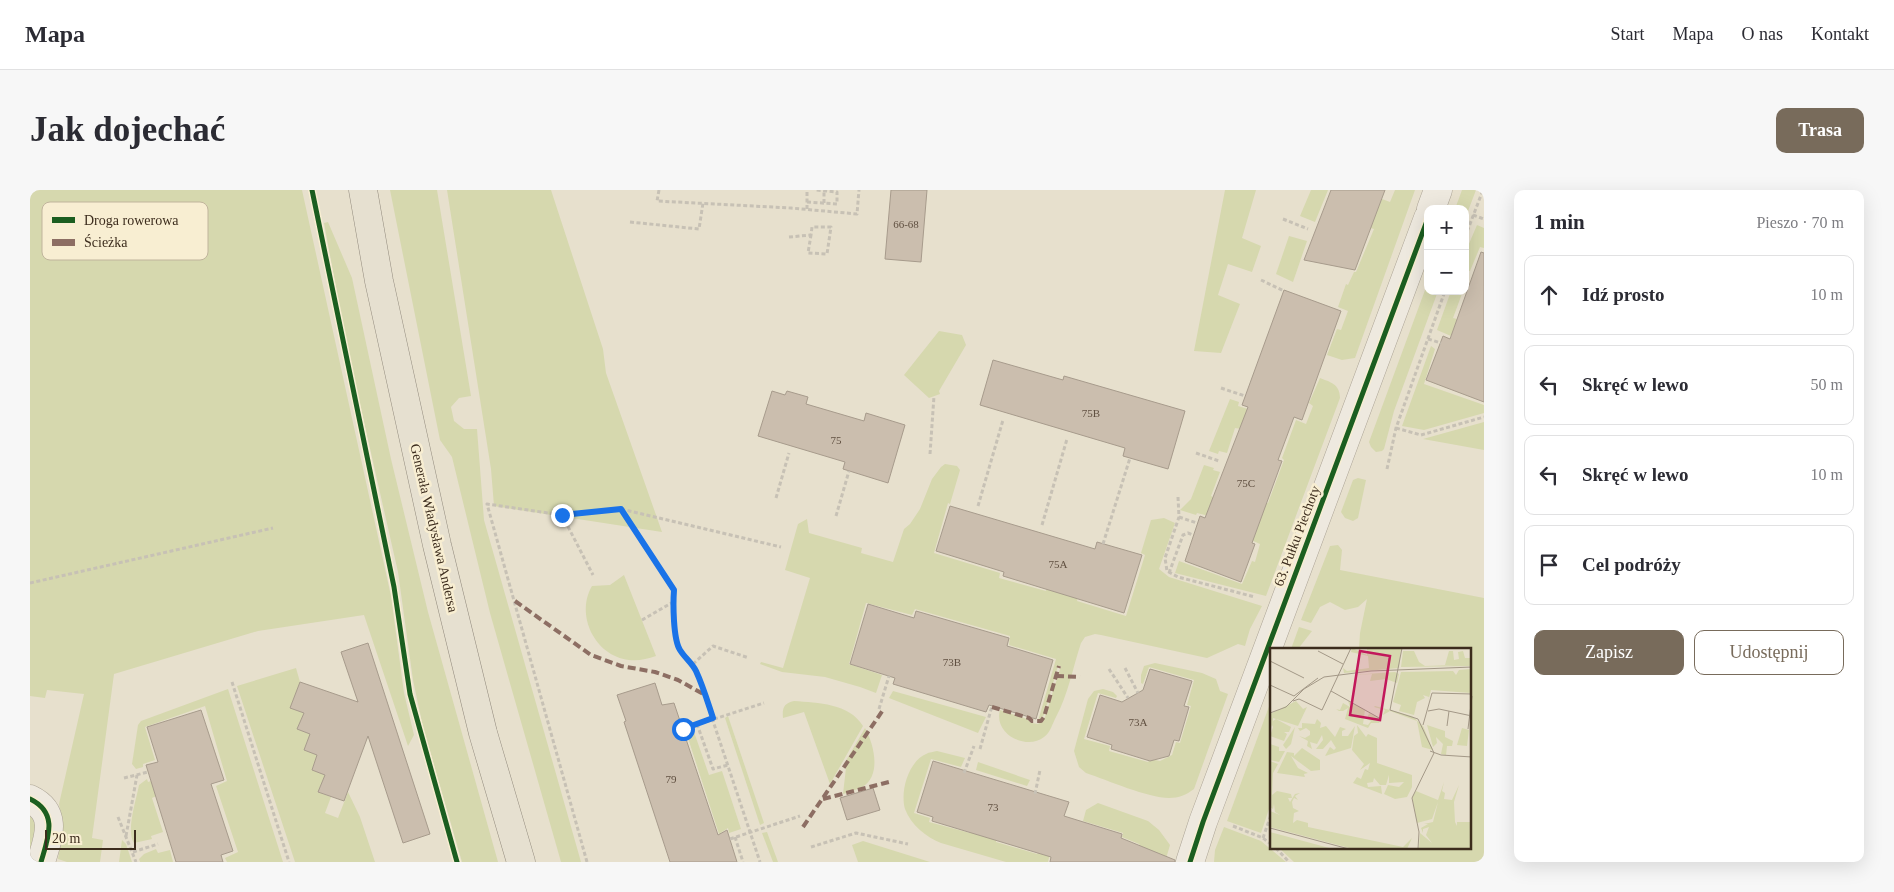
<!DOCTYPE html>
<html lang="pl">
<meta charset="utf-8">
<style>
:root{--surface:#fff;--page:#f7f7f7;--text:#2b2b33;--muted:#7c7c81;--line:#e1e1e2;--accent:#786b5b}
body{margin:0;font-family:"Times New Roman",serif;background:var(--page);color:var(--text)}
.controls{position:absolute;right:15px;top:15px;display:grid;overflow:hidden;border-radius:10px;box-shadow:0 5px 20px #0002}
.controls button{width:45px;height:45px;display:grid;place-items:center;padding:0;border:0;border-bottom:1px solid var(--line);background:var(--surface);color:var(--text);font:25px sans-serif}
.scale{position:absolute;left:15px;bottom:12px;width:91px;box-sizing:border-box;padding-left:5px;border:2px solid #3c2c1d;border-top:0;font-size:14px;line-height:18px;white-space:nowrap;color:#3c2c1d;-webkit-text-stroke:4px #f8eed2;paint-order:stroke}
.stop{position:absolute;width:15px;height:15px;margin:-11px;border:4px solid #1a73e8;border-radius:50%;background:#fff}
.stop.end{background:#1a73e8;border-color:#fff;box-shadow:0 1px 5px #0008}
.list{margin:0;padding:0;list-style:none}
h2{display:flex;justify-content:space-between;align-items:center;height:65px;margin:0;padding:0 20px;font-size:21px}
h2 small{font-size:16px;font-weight:400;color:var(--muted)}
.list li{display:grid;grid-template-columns:32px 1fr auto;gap:15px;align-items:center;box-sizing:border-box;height:80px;margin:0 10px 10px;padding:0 10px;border:1px solid var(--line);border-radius:10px}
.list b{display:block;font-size:19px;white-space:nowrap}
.list em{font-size:16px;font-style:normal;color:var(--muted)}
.actions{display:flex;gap:10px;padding:15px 20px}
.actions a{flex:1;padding:11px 0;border:1px solid var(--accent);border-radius:10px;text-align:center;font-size:18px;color:var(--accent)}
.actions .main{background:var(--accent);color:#fff}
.icon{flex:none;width:28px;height:28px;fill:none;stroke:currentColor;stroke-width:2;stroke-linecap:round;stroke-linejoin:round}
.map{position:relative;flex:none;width:1454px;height:672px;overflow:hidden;border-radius:10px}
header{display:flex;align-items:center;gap:30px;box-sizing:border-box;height:70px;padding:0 25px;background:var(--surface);border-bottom:1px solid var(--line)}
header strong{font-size:24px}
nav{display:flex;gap:28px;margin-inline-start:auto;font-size:18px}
.intro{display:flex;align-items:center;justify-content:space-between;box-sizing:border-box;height:120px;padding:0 30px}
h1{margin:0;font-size:35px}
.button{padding:12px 22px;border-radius:10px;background:var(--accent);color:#fff;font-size:18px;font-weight:700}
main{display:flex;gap:30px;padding:0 30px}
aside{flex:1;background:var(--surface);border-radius:10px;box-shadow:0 5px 20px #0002}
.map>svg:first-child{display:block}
</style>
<header>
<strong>Mapa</strong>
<nav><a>Start</a><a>Mapa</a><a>O nas</a><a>Kontakt</a></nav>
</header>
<div class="intro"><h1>Jak dojechać</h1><a class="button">Trasa</a></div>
<main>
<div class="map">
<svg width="1454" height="672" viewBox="0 0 1454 672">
<rect width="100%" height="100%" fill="#e7e0cd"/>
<g fill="#d6d8ae">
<path d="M 0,0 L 272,0 L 361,406 L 374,503 L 384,545 L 378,556 L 334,425 L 228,441 L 84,484 L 62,648 L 73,650 L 70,672 L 37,672 L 28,669 L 33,636 L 29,614 L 54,504 L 17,500 L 15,508 L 0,506 Z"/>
<path d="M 360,0 L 407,0 L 441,206 L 429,208 L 421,217 L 424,231 L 434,239 L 447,239 L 454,330 L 551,672 L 531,672 L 460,423 L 422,267 L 410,250 Z"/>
<path d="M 417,0 L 521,0 L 573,159 L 576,183 L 632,342 L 464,316 L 461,279 Z"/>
<path d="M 1195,0 L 1226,0 L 1212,48 L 1231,56 L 1222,82 L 1198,74 L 1188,105 L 1210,114 L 1191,163 L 1164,161 Z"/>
<path d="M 1281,0 L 1298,0 L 1285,32 L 1270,26 Z"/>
<path d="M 1365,0 L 1385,0 L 1325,168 L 1312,170 L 1297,165 L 1307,139 L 1311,140 L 1318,121 L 1308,117 L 1316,94 L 1318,95 L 1324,82 L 1326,82 L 1344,39 L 1340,38 L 1352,9 L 1360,12 Z"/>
<path d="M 1432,0 L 1446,0 L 1435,29 L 1435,19 L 1425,19 Z"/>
<path d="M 298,32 L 322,88 L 361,269 L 398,422 L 468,672 L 432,672 L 393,537 L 383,490 L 368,382 L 317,157 L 294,33 Z"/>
<path d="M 1447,35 L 1454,38 L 1454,58 L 1450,57 L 1440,81 L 1435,80 L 1435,63 Z"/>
<path d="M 1259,46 L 1277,51 L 1263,92 L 1246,84 Z"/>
<path d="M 1398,92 L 1398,101 L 1408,101 L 1364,221 L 1354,259 L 1352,261 L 1346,262 L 1341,257 L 1339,252 Z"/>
<path d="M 1421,101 L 1433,101 L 1423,128 L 1427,129 L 1421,146 L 1407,140 Z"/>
<path d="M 909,141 L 932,145 L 936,155 L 909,201 L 910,204 L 899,208 L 874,185 Z"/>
<path d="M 1401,156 L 1405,159 L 1394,194 L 1454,215 L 1454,223 L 1394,240 L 1372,236 Z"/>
<path d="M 1290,188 C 1300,192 1310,194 1310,208 L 1236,406 L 1145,383 L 1149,371 L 1212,394 L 1222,371 L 1225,372 L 1230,354 L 1221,350 L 1234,312 L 1238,313 L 1254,270 L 1252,268 L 1266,230 L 1276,234 L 1283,216 L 1279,213 Z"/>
<path d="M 1200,209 L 1209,212 L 1208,216 L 1218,219 L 1211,239 L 1205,238 L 1197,263 L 1189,261 L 1188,264 L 1179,261 Z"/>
<path d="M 1454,232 L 1454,260 L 1393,249 Z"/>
<path d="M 915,274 L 927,276 L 930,280 L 920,314 L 918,313 L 904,363 L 970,383 L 969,388 L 1016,401 L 1017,397 L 1048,406 L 1047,411 L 1096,426 L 1115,365 L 1111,363 L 1121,330 L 1134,328 L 1145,333 L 1129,379 L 1139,387 L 1232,416 L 1220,439 L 1215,456 L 1208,454 L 1177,468 L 1071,445 L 1065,444 L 1055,447 L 1051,453 C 1043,477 1038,505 1026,527 C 1022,534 1021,542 1014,547 C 997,561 963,544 970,520 L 997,529 L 1002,533 L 1008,534 L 1015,527 L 1031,476 L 1028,476 L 1014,525 L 1008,531 L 1026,469 L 979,455 L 980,446 L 885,419 L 882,425 L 836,413 L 819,474 L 852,485 L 846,503 L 830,497 L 795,487 L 752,482 L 730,474 L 731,472 L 753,478 L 780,388 L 755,380 L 768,334 L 777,329 L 779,343 L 832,358 L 831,363 L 863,372 L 874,339 L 880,334 L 890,319 L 902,289 L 911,277 Z"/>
<path d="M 1174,275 L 1184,278 L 1183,280 L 1190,282 L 1181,306 L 1185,308 L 1179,326 L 1167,323 L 1166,325 L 1150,320 L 1161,309 Z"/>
<path d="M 1328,288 L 1336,290 L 1328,328 L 1323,331 L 1315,328 L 1311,322 L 1323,290 Z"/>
<path d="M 1308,355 L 1312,360 L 1310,380 L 1454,408 L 1454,672 L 1264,672 L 1249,658 L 1440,658 L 1440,460 L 1329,459 L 1330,443 L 1337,409 L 1328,417 L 1315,420 L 1300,412 L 1290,417 L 1281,433 L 1271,430 L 1300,356 Z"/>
<path d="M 594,385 L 626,466 C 617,469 609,471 599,470 C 565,466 545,425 562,396 L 580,395 Z"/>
<path d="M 1269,437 L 1282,441 L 1268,459 L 1261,459 Z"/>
<path d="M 1125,473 L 1172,483 L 1186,489 L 1190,501 L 1198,504 L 1164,599 C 1156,605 1149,608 1139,608 C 1118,608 1077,590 1056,583 L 1049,577 L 1044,561 L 1058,509 L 1064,501 L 1073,499 L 1083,502 L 1087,506 L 1086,508 L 1068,503 L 1054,549 L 1080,556 L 1079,561 L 1118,572 L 1120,569 L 1130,571 L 1142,565 L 1146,552 L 1150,553 L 1161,516 L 1157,515 L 1164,490 L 1119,477 L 1113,494 L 1111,493 L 1111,485 L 1114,476 Z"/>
<path d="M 266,478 L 270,492 L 261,518 L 274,523 L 267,539 L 280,544 L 274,560 L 287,565 L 282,580 L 295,585 L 288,602 L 301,607 L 295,623 L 308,628 L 318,602 L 330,627 L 345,672 L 265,672 L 207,496 Z"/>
<path d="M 198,499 L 253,672 L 197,672 L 195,668 L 208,662 L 186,596 L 197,591 L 175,516 L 115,537 L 125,570 L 113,574 L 113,577 L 106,579 L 102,574 L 108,535 L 111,531 Z"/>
<path d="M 863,501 L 956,527 L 948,543 L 859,508 Z"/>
<path d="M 764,511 C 788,513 819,513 833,536 L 800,594 L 774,522 L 753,528 C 752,518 754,513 764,511 Z"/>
<path d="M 1241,511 L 1241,613 L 1231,643 L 1197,631 Z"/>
<path d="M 698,526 L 734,633 L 730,635 L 695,528 Z"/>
<path d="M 835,538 C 844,554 852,586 832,597 C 826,600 819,602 813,604 L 817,569 Z"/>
<path d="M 664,542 L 679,585 L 692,581 L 711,639 L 699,643 L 698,638 L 689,644 L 657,545 Z"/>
<path d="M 907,561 L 935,568 L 931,577 L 901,569 L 884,623 L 900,628 L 899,632 L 940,643 L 942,640 L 966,648 L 966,652 L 1007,664 L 1009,661 L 1020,663 L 1018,672 L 976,672 L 911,653 C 896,647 881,635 875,619 C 870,602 878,572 896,564 C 899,562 904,562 907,561 Z"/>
<path d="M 948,572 L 1000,590 L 997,596 L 946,580 Z"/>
<path d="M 130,588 L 135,602 L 122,608 L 133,642 L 121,646 L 122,649 L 104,653 C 96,640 106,611 109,595 L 117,589 L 118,592 Z"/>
<path d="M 1068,613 L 1118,631 L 1129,640 L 1140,655 L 1135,672 L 1112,659 L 1109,654 L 1092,647 L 1093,643 L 1053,631 L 1056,620 Z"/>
<path d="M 0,623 L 6,628 L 5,641 L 0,660 Z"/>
<path d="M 1194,637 L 1231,651 L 1256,672 L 1184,672 L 1185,660 Z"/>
<path d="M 737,642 L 748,672 L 743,672 L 732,643 Z"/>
<path d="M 92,650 L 96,654 L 102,672 L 89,672 Z"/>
<path d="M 833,651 L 900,672 L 828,672 L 822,655 Z"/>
<path d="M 126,659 L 128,663 L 140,660 L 143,672 L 110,672 L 109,669 L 114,664 Z"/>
</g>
<g fill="#cbbeae" stroke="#a79b8c">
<path d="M 861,0 L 897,0 L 891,72 L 855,69 Z"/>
<path d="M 1301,0 L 1355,0 L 1325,80 L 1274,70 Z"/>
<path d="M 1451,62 L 1454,63 L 1454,212 L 1396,190 L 1413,146 L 1420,149 Z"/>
<path d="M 1254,100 L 1311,121 L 1272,230 L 1264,227 L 1248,270 L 1252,271 L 1222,353 L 1225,354 L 1211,392 L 1155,371 L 1170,326 L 1175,328 L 1218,217 L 1212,215 Z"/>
<path d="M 963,170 L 1033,190 L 1034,186 L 1155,221 L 1138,279 L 1093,266 L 1095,258 L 950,215 Z"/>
<path d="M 742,201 L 755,205 L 757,201 L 778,207 L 776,214 L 834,231 L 836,223 L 875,235 L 858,293 L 813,279 L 815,272 L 728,246 Z"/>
<path d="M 920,316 L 1065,359 L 1067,352 L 1112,365 L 1094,423 L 973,386 L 974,382 L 906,361 Z"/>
<path d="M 838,414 L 884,428 L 886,421 L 979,448 L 977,456 L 1023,470 L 1006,529 L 959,515 L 956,522 L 863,494 L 865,488 L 820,474 Z"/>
<path d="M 338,453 L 400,644 L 373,653 L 338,546 L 314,611 L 288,602 L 295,585 L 282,580 L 287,565 L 274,560 L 280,544 L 267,539 L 274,523 L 260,518 L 270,492 L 328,512 L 311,462 Z"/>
<path d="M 1120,479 L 1162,491 L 1154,516 L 1159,517 L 1149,551 L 1144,550 L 1139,566 L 1120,571 L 1081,559 L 1082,555 L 1057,547 L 1070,505 L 1092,512 L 1113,500 Z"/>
<path d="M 625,493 L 632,515 L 644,513 L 688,645 L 697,640 L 707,672 L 640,672 L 594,532 L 596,531 L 587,505 Z"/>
<path d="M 171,520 L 194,590 L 181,594 L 203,661 L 191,665 L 193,672 L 146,672 L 116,575 L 128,572 L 117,537 Z"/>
<path d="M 903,571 L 1039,612 L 1034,626 L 1092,644 L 1091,648 L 1145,670 L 1145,672 L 1020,672 L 1021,667 L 902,631 L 903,627 L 887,622 Z"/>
<path d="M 843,598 L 850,620 L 817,630 L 810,608 Z"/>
</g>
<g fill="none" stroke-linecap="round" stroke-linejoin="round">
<defs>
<g id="minor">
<path d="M 1401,19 L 1408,0"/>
<path d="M 0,609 C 29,623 18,648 11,672"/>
<path d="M 1160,672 L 1173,632 L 1398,28"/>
</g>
<path id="major" d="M 333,0 L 349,91 L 407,355 L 453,543 L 491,672"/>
</defs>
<use href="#minor" stroke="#aca496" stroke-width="29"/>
<use href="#major" stroke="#928a7d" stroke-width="29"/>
<g stroke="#c7c1b5" stroke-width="3" stroke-dasharray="4 2.5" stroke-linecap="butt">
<path d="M 629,0 L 627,11 L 761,18 L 827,24 L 829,0"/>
<path d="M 777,12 L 807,14 L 807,2 L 786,0"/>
<path d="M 794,13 L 794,1"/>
<path d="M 777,19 L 777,0"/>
<path d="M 1443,25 L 1454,29"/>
<path d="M 1253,29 L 1278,39"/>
<path d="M 600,32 L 669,39 L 673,13"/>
<path d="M 759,47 L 781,45 L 782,37 L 801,37 L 797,64 L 778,63 L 781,45"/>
<path d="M 1435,47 L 1453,0"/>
<path d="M 1231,90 L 1254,101"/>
<path d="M 1398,149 L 1411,153"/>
<path d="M 1191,198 L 1215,206"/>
<path d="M 1366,238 L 1391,245 L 1454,227"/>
<path d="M 1166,263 L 1189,271"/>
<path d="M 900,264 L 904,206"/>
<path d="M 1357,279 L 1366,238 L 1415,101"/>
<path d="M 1148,307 L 1149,327 L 1135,368 L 1137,381 L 1148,387 L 1225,407"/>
<path d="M 746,308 L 759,263"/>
<path d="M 948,316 L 973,230"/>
<path d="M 591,319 L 644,400 C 642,414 643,449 651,461 C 656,469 663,474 667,483 L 730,672"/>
<path d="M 532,325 L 563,385"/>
<path d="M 806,326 L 819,281"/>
<path d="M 1149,327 L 1167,333"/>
<path d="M 1012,335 L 1037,249"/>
<path d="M 1073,354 L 1100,268"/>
<path d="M 1139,383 L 1153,345 L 1158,343 L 1163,345"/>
<path d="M 0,393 L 243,338"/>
<path d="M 612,430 L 643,412"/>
<path d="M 663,474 L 683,456 L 719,468"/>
<path d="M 1095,478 L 1108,503"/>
<path d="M 1079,479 L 1098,508"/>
<path d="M 202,492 L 259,672"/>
<path d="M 849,519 L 859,486"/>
<path d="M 667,534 L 683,579 L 698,575"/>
<path d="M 653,539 L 734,513"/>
<path d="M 950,559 L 962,516"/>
<path d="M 934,583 L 944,556"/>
<path d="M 94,588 L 118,582"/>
<path d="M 1005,604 L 1010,580"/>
<path d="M 88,627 L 106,672"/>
<path d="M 1203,636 L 1233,648 L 1242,655"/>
<path d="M 96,646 L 107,585"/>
<path d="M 705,647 L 713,672"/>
<path d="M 1233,648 L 1242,622"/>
<path d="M 700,649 L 770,626"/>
<path d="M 781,657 L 826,643 L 878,654"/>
<path d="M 1246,658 L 1259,672"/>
<path d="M 103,662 L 128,654"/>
<path d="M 557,672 L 457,314 L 532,325 L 591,319 L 751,357"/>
</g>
<use href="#minor" stroke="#eee9df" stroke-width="28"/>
<use href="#major" stroke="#e6e0d0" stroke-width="28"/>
<g stroke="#8d6e63" stroke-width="4" stroke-dasharray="8 4" stroke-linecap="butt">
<path d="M 485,411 L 561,465 L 591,476 L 625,482 L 648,490 L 675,505"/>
<path d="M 1026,486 L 1050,487"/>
<path d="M 962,517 L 999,528 L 1002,531 L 1011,531 L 1014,527 L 1029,476"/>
<path d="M 793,609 L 859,592"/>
<path d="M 773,637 L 853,520"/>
</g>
<defs>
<g id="cycleway">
<path d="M 282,0 L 364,397 L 380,504 L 427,672"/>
<path d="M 0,609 C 29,623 18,648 11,672"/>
<path d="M 1160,672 L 1173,632 L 1398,28"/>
</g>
</defs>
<use href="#cycleway" stroke="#f8eed2" stroke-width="8"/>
<use href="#cycleway" stroke="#1b5e20" stroke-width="5"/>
</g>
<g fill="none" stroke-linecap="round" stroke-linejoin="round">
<path stroke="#1a73e8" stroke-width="6" d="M 532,325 L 591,319 L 644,400 C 643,413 643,449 650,460 C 655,468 662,473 666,481 C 673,496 678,513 683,528 L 653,539"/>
</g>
<g text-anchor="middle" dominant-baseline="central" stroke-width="5" stroke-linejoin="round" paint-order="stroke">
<g font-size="11" fill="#605041">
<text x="876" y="34">66-68</text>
<text x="1061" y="223">75B</text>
<text x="806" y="250">75</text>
<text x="1216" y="293">75C</text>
<text x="1028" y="374">75A</text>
<text x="922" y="472">73B</text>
<text x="1108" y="532">73A</text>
<text x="641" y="589">79</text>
<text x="963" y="617">73</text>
</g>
<g font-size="14" fill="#3c2c1d" stroke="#f8eed2">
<text transform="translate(404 338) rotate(77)">Generała Władysława Andersa</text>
<text transform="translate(1267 346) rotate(-69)">63. Pułku Piechoty</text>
</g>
</g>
<g transform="translate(1240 458)">
<rect width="201" height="201" fill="#e7e0cd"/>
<path d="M 82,0 L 97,7 L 97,0 L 131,0 L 129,20 L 74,25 L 73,20 L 77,23 L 99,20 L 98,8 L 81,4 ZM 133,3 L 144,3 L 149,14 L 155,18 L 185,17 L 175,17 L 179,3 L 183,3 L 184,12 L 189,11 L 188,4 L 193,3 L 195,10 L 200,10 L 200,6 L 201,18 L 131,19 ZM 201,21 L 201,45 L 161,42 L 158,54 L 159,49 L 153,47 L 155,50 L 147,54 L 144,67 L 129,63 L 131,57 L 123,54 L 131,24 L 183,23 L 186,27 L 189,22 ZM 125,24 L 129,26 L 127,35 L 116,31 L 100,33 L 102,26 L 81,27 ZM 26,53 L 33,61 L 37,59 L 28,78 L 3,70 L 3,73 L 6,71 L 21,79 L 19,84 L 14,84 L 17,86 L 14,93 L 0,88 L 3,79 L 2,77 L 0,82 L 0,66 ZM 78,53 L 95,62 L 93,76 L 98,77 L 101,73 L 97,71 L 99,65 L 111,71 L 109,75 L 101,75 L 98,80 L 75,71 L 78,60 L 73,63 L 69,63 L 66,61 L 70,62 L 73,55 L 80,59 ZM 104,59 L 105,58 L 142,68 L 153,78 L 163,102 L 152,99 L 147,73 L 120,63 L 113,67 L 115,62 ZM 47,71 L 51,75 L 50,80 L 56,78 L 65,89 L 70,79 L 76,81 L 72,83 L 72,88 L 78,88 L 85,78 L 81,100 L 55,108 L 60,99 L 64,102 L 66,100 L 61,92 L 53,101 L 46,101 L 53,92 L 52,87 L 47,96 L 40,94 L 42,101 L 37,98 L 38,93 L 29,88 L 35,90 L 40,87 L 40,83 L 36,80 L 30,83 L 28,80 L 32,80 L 32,75 L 45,76 ZM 87,77 L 96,89 L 98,86 L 107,90 L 107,115 L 142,127 L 142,139 L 137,149 L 125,151 L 114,146 L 118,137 L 129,139 L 134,134 L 119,135 L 119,127 L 116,137 L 110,137 L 104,130 L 103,134 L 97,135 L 98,139 L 111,138 L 112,146 L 83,135 L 87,129 L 91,131 L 95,121 L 98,122 L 100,115 L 90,122 L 94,116 L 82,102 L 84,88 L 88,85 ZM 157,77 L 175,83 L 175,89 L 183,93 L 182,98 L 177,98 L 176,107 L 171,106 L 173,96 L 166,89 L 167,95 L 163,99 ZM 25,79 L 21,96 L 16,101 L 13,97 ZM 192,80 L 199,82 L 197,98 L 187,97 ZM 0,96 L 9,99 L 9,103 L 15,103 L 9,114 L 0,112 ZM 32,100 L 50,112 L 50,122 L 41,123 L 21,108 L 28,120 L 38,125 L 34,126 L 35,129 L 7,125 L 17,104 L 24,105 L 24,108 ZM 0,113 L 8,116 L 3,125 L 2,147 L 7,143 L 21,146 L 22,150 L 18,150 L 20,154 L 25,146 L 30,145 L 25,148 L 28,152 L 24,150 L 22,154 L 23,160 L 29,163 L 24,165 L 23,175 L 27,172 L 38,175 L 38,179 L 133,199 L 142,190 L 137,201 L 83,201 L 0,179 L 0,163 L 10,167 L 5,164 L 4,156 L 3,161 L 0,159 ZM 174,134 L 172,143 L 175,145 L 174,151 L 182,152 L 189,137 L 184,154 L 185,174 L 187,178 L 187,174 L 201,174 L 201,201 L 149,201 L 150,185 L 162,195 L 156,187 L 159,179 L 153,181 L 153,185 L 151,180 L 158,176 L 154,176 L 163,174 L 168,154 L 162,171 L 147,175 L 142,149 L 146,143 L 168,152 ZM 0,184 L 63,201 L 0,201 Z" fill="#d6d8ae"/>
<path fill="none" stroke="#a39887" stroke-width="1" d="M 132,0 L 120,62 L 148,71 L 164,105M 48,3 L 73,16M 0,13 L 34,30M 0,37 L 24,48 L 48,30M 61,43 L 111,71M 23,53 L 29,51 L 52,62 L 81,0M 158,63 L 169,61 L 202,68M 0,65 L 16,59 L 34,41 L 54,29 L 101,23 L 202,19M 153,77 L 162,45 L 202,46M 177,78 L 179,63M 198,81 L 202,48M 160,103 L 171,107 L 202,109M 0,180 L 79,201M 148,201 L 149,184 L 142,150 L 164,105"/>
<path fill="#c2185b" fill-opacity="0.15" stroke="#c2185b" stroke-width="2.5" d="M 90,3 L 120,8 L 110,72 L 80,67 Z"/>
<rect width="201" height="201" fill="none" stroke="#3c2c1d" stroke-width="2.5"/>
</g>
<rect x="12" y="12" width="166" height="58" rx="8" fill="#f8eed2" stroke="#c0b49c" stroke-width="1"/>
<rect x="22" y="27" width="23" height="6" fill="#1b5e20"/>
<rect x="22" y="49" width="23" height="7" fill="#8d6e63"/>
<g font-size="14" fill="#3c2c1d">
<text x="54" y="35">Droga rowerowa</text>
<text x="54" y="57">Ścieżka</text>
</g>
</svg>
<div class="controls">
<button>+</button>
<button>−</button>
</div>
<div class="scale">20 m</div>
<div class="stop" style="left:653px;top:539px"></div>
<div class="stop end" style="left:532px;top:325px"></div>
</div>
<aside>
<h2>1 min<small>Pieszo · 70 m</small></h2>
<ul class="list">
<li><svg class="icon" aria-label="ahead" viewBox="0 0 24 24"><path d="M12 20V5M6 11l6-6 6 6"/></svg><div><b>Idź prosto</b></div><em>10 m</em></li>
<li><svg class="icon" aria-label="left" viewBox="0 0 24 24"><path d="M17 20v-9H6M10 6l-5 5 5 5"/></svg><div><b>Skręć w lewo</b></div><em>50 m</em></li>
<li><svg class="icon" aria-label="left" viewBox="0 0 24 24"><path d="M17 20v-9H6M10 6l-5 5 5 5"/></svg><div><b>Skręć w lewo</b></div><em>10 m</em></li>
<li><svg class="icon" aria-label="arrive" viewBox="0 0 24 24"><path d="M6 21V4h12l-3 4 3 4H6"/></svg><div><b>Cel podróży</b></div></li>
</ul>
<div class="actions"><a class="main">Zapisz</a><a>Udostępnij</a></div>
</aside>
</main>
